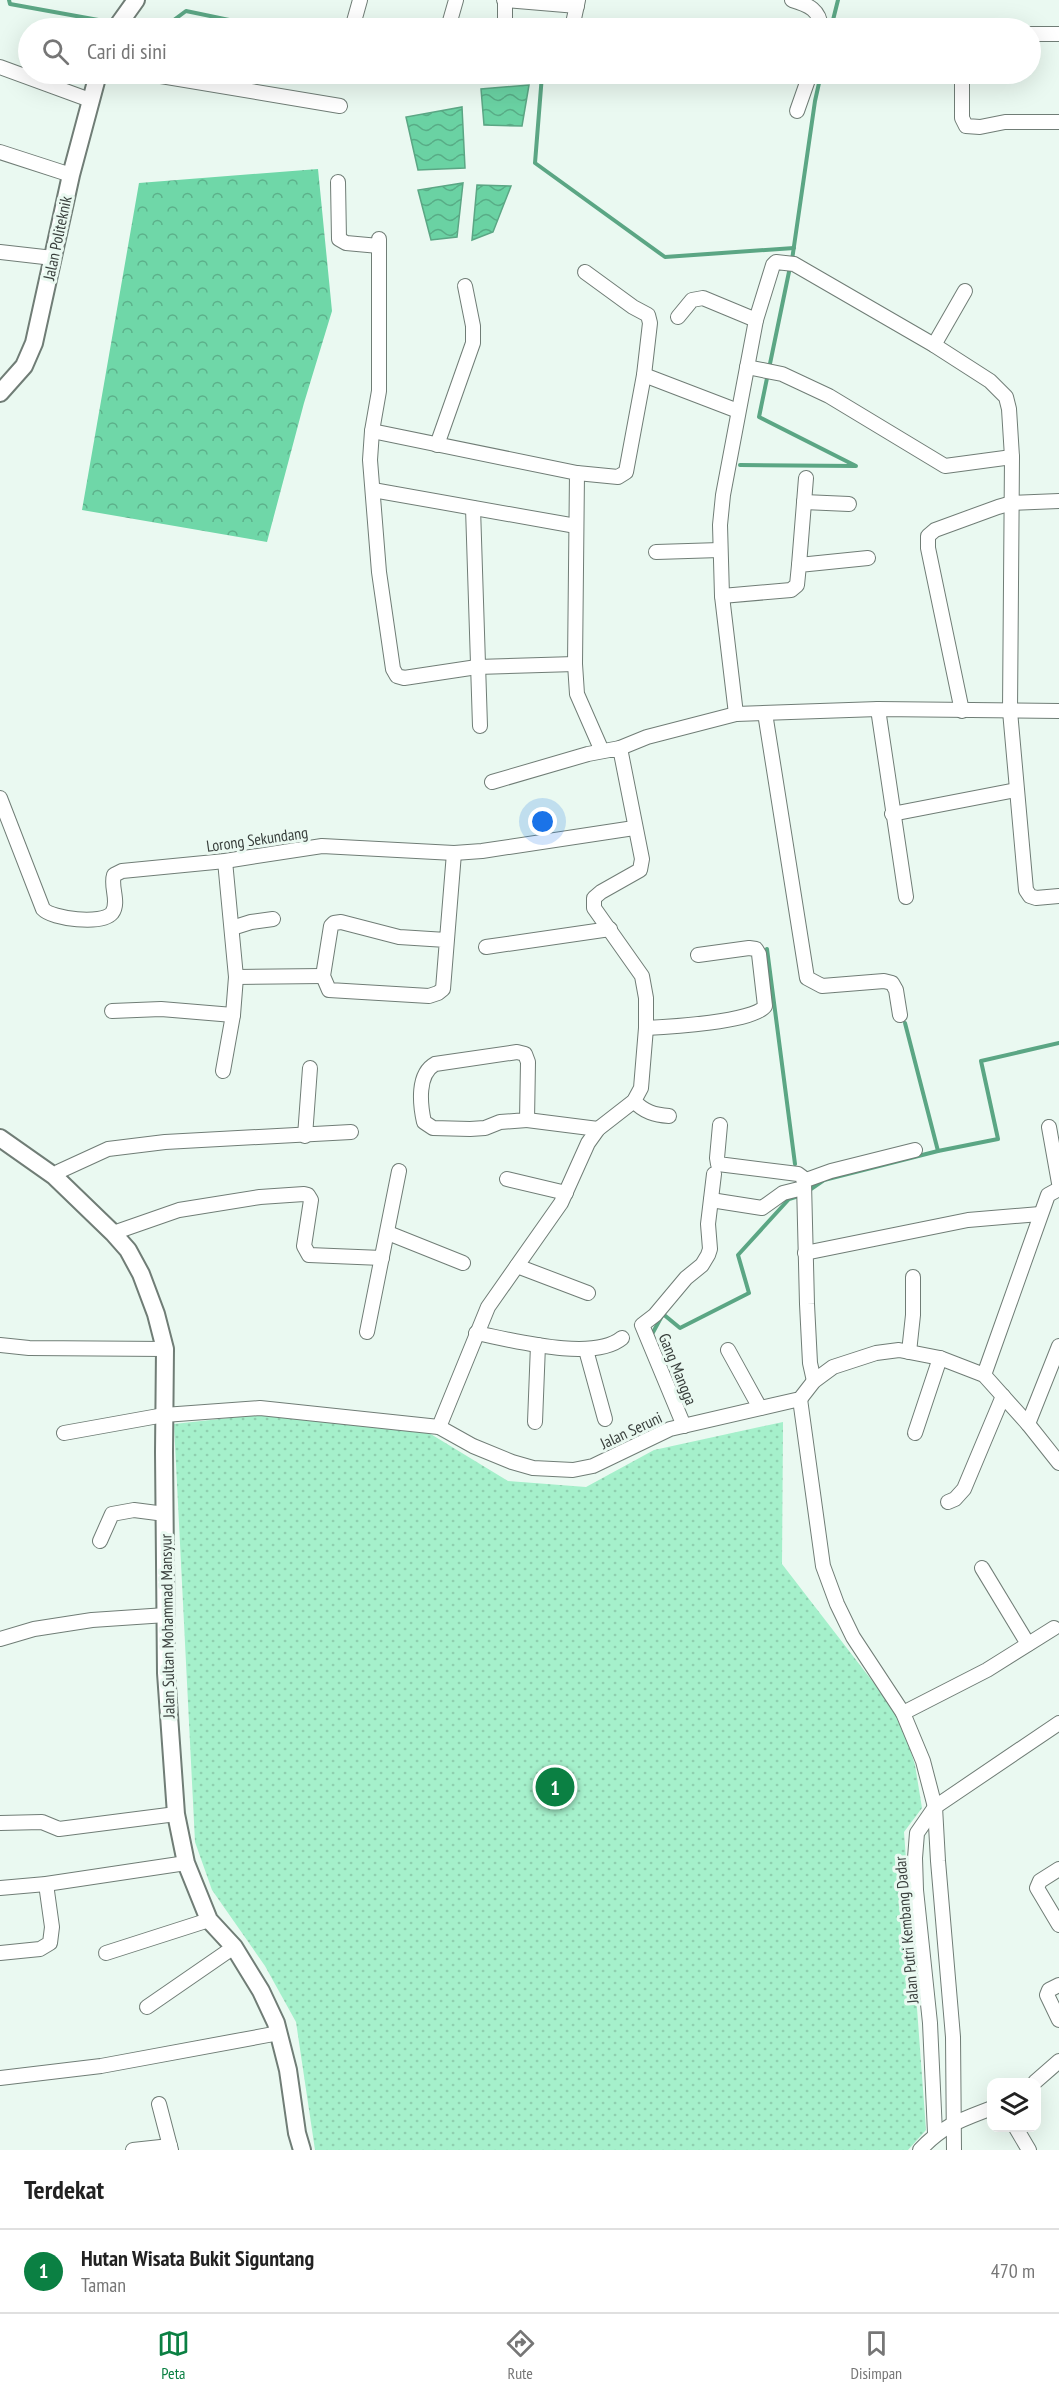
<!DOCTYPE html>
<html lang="id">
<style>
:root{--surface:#fff;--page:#f6f6f6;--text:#222;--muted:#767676;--line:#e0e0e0;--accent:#0b8043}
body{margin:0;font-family:"PT Sans Narrow",sans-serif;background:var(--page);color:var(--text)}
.controls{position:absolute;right:18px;bottom:18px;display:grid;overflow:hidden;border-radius:12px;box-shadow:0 6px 24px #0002}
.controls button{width:54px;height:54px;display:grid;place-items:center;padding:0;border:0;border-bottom:2px solid var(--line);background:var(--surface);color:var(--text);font:30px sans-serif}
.you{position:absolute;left:543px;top:822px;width:21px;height:21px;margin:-15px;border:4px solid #fff;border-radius:50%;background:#1a73e8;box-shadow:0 0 0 9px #1a73e833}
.badge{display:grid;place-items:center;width:39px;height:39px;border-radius:50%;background:var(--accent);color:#fff;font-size:20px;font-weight:700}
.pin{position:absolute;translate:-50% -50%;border:3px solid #fff;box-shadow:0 2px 6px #0006}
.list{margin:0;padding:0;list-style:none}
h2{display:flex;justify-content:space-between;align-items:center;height:78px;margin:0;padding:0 24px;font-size:26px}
h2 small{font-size:20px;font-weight:400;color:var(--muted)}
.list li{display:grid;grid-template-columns:39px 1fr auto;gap:18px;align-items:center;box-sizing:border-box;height:84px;padding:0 24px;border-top:2px solid var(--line)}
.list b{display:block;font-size:22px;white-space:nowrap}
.list p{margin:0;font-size:20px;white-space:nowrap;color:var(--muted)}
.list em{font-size:20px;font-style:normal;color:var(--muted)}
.icon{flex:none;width:33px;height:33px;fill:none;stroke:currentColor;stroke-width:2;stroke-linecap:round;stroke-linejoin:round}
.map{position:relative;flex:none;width:1059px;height:2150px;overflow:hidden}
.search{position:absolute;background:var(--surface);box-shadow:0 6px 24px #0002;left:18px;right:18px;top:18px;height:66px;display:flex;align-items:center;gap:15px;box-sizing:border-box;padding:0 21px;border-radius:33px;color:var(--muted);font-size:22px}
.sheet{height:162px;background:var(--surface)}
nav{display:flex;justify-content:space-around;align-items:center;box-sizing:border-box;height:84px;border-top:2px solid var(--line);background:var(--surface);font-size:16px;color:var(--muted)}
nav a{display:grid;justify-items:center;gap:3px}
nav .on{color:var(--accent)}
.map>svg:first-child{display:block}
</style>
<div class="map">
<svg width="1059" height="2150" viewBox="0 0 1059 2150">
<defs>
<pattern id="forest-crowns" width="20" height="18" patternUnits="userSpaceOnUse" patternTransform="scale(1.5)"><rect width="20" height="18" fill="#6fd7a8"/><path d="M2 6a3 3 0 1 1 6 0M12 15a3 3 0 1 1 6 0" fill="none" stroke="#5cb08a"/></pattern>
<pattern id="park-dots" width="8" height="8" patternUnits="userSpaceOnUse" patternTransform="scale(1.5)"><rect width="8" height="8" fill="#a5f0cb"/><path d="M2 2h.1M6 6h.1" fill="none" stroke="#8fcfaf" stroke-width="1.8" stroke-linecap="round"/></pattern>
<pattern id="water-waves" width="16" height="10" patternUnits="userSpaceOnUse" patternTransform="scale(1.5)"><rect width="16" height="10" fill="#6ad2a3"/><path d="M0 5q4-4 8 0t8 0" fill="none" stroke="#58ac86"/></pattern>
</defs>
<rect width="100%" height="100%" fill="#eaf9f1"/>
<path fill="url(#forest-crowns)" d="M 318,169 L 332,311 L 304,403 L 267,542 L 82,510 L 139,183 Z"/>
<path fill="url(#park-dots)" d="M 275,1413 L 429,1433 L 508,1481 L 586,1487 L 654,1450 L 783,1422 L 782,1564 L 900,1717 L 915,1765 L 922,1808 L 904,1832 L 926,2130 L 908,2150 L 315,2150 L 296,2022 L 265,1966 L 212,1890 L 195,1842 L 174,1424 Z"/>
<g fill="url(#water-waves)" stroke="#5ba684" stroke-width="1.5">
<path d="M 529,85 L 522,126 L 484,125 L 481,89 Z"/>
<path d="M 462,107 L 465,168 L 418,170 L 406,117 Z"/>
<path d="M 463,183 L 457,237 L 431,240 L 418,190 Z"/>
<path d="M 477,185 L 511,186 L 493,232 L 472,240 Z"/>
</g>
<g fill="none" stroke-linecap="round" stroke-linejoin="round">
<g stroke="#5ba684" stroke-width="4">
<path d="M 9,0 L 10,4 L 115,23"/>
<path d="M 125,24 L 148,28"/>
<path d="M 163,28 L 186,11 L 268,28"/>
<path d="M 831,28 L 838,0"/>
<path d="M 371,74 L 402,80 L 417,74"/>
<path d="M 517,74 L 549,74"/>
<path d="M 542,75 L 535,163 L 665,257 L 794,248"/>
<path d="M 792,260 L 815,101 L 821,74"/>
<path d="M 740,465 L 856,466 L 759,417 L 790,267"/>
<path d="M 767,949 L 795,1164"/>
<path d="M 905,1023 L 938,1151"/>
<path d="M 808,1191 L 824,1180 L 938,1151 L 998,1139 L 981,1061 L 1059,1043"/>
<path d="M 651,1336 L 663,1314 L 680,1328 L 749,1293 L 738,1255 L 789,1199 L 802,1195"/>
</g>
<defs>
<g id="minor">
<path d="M 504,0 L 577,6"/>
<path d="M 505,0 L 505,28"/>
<path d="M 792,0 C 809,5 820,10 821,28"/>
<path d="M 353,25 L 360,0"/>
<path d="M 448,28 L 456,0"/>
<path d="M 572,28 L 578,0"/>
<path d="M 1030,34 L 1059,34"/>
<path d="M 0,67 L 90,100"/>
<path d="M 149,74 L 340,106"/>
<path d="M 962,74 L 962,118 L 966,126 L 980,127 L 1005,122 L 1059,122"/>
<path d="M 797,111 L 810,74"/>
<path d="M 0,152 L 71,175"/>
<path d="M 338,182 L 339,239 L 346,243 L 379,246"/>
<path d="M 379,239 L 379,391 L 372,431 L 370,460 L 379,572 L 393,669 L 397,676 L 404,678 L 477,667 L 575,664"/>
<path d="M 0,252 L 53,258"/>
<path d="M 678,317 L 692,300 L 703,298 L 756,320"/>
<path d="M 934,345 L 965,291"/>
<path d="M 747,367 L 782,374 L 829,396 L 945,466 L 1012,457"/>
<path d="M 644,375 L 738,411"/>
<path d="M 372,431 L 577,473 L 575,664 L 577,694 L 602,751"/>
<path d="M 437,445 L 473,343 L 473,326 L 465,286"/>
<path d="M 577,473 L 618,477 L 626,472 L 644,375 L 650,323 L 648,315 L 633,307 L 585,272"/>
<path d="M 373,490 L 576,526"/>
<path d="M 804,502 L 849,504"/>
<path d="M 473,508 L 480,726"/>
<path d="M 656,552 L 720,550"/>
<path d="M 799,565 L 806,478"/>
<path d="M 722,596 L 791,590 L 797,585 L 799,565 L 868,558"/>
<path d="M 878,709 L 906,897"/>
<path d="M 962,711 L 928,548 L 928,536 L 935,530 L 998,507 L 1012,503 L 1059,501"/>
<path d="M 765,713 L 807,978 L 822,986 L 884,981 L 892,983 L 896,990 L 900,1015"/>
<path d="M 736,714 L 722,596 L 720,525 L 723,495 L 756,320 L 773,265 L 776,262 L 794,264 L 934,345 L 990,381 L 1006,397 L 1009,409 L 1012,457 L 1010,711 L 1026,890 L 1030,896 L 1036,898 L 1059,896"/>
<path d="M 620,748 L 647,737 L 736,714 L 878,709 L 1059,711"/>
<path d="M 0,798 L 43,909 C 52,919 102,925 112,913 C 120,902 110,887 114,875 L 122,871 L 225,861 L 322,846 L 454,853 L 482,851 L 634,828"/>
<path d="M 892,814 L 1016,790"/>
<path d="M 232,928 L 251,922 L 273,919"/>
<path d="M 446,940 L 399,937 L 341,922 L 334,923 L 331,926 L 323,976 L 329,990 L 429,996 L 438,993 L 443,989 L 454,853"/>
<path d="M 486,947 L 610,929"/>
<path d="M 236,977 L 323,976"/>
<path d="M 112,1011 L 161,1009 L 233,1015"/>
<path d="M 646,1028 C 668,1027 755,1022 765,1006 L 759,954 L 756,949 L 749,948 L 698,955"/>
<path d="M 517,1052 L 525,1054 L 528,1062 L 527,1120 L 500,1122 L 485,1128 L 470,1129 L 433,1128 L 424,1122 C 420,1104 417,1074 435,1064 Z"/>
<path d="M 223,1071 L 233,1015 L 236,977 L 225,861"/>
<path d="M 634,1101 C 644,1112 655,1115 669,1116"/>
<path d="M 527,1120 L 598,1129"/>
<path d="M 720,1125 L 717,1158 L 718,1164 L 798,1174 L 806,1180"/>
<path d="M 1049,1127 L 1059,1183"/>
<path d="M 305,1136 L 310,1068"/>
<path d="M 54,1176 L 60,1171 L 108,1149 L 165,1142 L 351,1132"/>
<path d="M 507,1179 L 566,1193"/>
<path d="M 711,1200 L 762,1208 L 783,1193 L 803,1188"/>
<path d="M 113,1233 L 179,1210 L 260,1197 L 304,1194 L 308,1195 L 311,1200 L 304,1246 L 309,1255 L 382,1258"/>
<path d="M 388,1233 L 463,1263"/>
<path d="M 805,1253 L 968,1220 L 1040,1214"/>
<path d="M 517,1266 L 588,1293"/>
<path d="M 367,1332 L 399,1171"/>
<path d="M 476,1333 C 512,1340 593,1362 622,1338"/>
<path d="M 0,1345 L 29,1348 L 165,1349"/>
<path d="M 586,1350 L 605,1419"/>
<path d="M 728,1350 L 760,1408"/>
<path d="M 909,1352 L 913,1315 L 913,1277"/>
<path d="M 984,1375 L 1048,1195 L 1059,1189"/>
<path d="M 814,1381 L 810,1363 L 807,1304 L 804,1183 L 806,1180 L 831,1171 L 915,1150"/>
<path d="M 800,1399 L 823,1566 L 837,1604 L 853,1637 L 903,1713 L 923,1761 L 935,1807 L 938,1861 L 953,2037 L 954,2150"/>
<path d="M 535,1422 L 538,1345"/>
<path d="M 1028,1424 L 1059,1346"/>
<path d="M 684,1426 L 642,1325 L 655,1315 L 686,1278 L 702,1265 L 708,1255 L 710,1249 L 708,1224 L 714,1174"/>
<path d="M 439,1427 L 488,1307 L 561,1203 L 588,1143 L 598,1129 L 634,1101 L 641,1088 L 646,1028 L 646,998 L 642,976 L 594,908 L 594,898 L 601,892 L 640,870 L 642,859 L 620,748 L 588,754 L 492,782"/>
<path d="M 64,1433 L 164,1415 L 260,1408 L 439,1427 L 473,1446 L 512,1462 L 533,1468 L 573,1470 L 593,1466 L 670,1429 L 800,1399 L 814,1381 L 833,1367 L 876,1353 L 899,1350 L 940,1358 L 984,1375 L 1028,1424 L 1059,1463"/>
<path d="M 915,1433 L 940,1358"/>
<path d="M 948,1502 L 955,1499 L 964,1489 L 1003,1396"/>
<path d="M 100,1541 L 112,1514 L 134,1510 L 165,1514"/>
<path d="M 982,1568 L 1028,1644"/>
<path d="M 0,1639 L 34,1629 L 92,1620 L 166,1615"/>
<path d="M 903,1713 L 987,1670 L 1054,1628"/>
<path d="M 0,1823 L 42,1822 L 59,1829 L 176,1814"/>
<path d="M 1059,1869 L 1040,1881 L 1037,1888 L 1059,1925"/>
<path d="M 0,1888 L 46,1884 L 186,1863"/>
<path d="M 0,1953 L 40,1949 L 50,1943 L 52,1927 L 46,1884"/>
<path d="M 106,1953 L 209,1920"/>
<path d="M 1059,1985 L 1049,1990 L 1047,1995 L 1059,2020"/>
<path d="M 147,2007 L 234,1947"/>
<path d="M 0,2078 L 101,2066 L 279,2033"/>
<path d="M 1035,2082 L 1059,2061"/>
<path d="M 159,2104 L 171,2150"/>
<path d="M 1016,2128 L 1029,2150"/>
<path d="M 935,2133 L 930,2023 L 916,1890 L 915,1858 L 917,1833 L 935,1807 L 1059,1723"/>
<path d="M 133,2150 L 170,2146"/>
<path d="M 920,2150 C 943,2125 961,2120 992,2108"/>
</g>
<g id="tertiary">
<path d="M 116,28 L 136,0"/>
<path d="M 0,393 L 24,366 L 34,343 L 71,175 L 98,74"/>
<path d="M 0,1138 L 54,1176 L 113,1233 L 128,1250 L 141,1274 L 156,1314 L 165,1349 L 164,1452 L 166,1673 L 176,1814 L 186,1863 L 209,1920 L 234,1947 L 261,1991 L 276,2023 L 288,2070 L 297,2133 L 302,2150"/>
</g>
</defs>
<use href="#minor" stroke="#707d76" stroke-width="16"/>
<use href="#tertiary" stroke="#707d76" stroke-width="20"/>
<use href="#minor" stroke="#fff" stroke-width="14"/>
<use href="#tertiary" stroke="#fff" stroke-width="16"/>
</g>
<g text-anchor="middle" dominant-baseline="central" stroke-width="6" stroke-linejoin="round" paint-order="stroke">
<g font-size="16" fill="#393f3c" stroke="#eaf9f1">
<text transform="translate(57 238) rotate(-78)">Jalan Politeknik</text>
<text transform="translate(257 839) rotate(-8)">Lorong Sekundang</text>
<text transform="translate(678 1369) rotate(68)">Gang Mangga</text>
<text transform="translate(631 1430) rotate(-25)">Jalan Seruni</text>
<text transform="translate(167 1626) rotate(-91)">Jalan Sultan Mohammad Mansyur</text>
<text transform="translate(906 1930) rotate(-95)">Jalan Putri Kembang Dadar</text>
</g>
</g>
</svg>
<div class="controls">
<button><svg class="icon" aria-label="layers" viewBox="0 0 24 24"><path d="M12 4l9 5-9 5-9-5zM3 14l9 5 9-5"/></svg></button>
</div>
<div class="you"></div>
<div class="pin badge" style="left:555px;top:1787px">1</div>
<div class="search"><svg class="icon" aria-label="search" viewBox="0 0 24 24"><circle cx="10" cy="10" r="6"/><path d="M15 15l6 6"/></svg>Cari di sini</div>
</div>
<section class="sheet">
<h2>Terdekat<small></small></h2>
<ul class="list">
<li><span class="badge">1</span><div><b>Hutan Wisata Bukit Siguntang</b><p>Taman</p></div><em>470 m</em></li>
</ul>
</section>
<nav>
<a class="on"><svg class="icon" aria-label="map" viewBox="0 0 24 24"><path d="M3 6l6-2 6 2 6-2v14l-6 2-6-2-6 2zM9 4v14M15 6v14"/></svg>Peta</a>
<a><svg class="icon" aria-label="directions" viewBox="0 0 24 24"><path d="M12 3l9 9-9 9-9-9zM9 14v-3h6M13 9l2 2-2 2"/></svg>Rute</a>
<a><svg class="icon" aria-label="saved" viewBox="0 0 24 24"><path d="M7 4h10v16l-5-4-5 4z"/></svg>Disimpan</a>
</nav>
